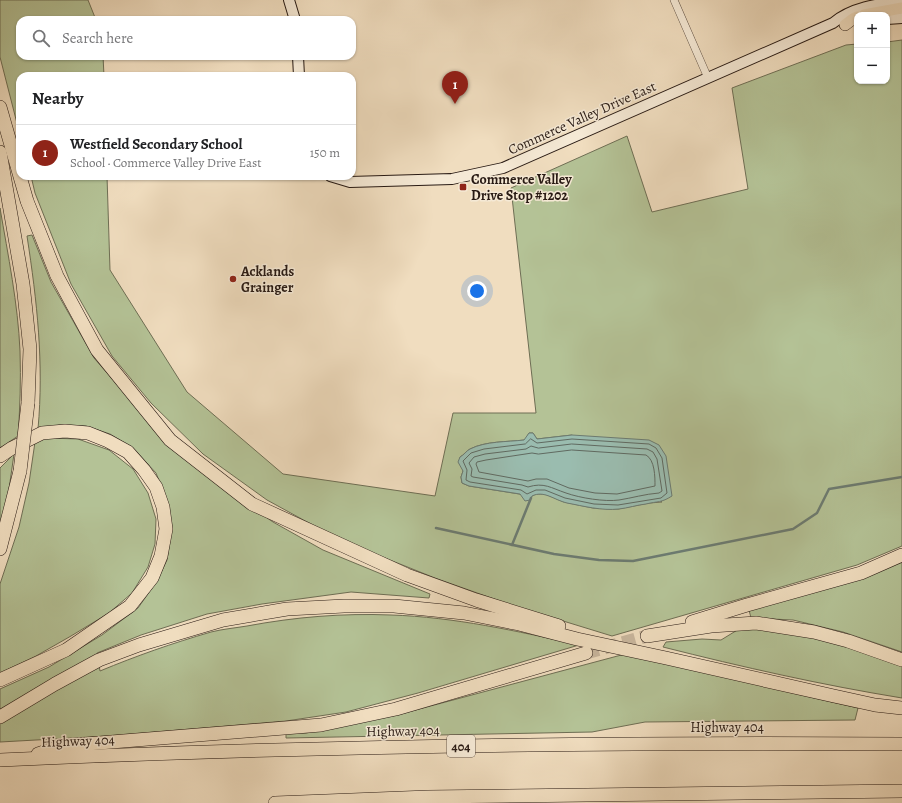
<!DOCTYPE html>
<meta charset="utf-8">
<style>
:root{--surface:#fff;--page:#f2f2f2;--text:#202124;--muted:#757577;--line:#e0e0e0;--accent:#8f2418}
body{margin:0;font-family:Alegreya,serif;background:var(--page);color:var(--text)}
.controls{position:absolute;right:12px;top:12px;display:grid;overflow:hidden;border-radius:8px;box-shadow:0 1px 3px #0004}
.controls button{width:36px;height:36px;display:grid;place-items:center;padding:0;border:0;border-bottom:1px solid var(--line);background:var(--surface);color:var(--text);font:20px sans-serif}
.you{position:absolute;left:477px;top:291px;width:14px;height:14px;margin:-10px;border:3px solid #fff;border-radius:50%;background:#1a73e8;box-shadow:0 0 0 6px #1a73e833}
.badge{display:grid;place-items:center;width:26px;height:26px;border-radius:50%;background:var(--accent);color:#fff;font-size:13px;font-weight:700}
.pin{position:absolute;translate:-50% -33px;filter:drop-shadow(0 1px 2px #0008)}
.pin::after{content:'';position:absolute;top:21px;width:14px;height:12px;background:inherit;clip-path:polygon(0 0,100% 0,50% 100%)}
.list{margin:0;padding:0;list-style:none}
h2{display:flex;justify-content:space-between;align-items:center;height:52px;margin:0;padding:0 16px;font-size:17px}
h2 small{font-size:13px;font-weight:400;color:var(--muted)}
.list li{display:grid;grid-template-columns:26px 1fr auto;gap:12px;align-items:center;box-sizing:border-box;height:56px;padding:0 16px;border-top:1px solid var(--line)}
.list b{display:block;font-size:15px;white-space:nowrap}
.list p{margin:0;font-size:13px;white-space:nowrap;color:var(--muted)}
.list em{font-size:13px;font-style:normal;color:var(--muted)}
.icon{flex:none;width:22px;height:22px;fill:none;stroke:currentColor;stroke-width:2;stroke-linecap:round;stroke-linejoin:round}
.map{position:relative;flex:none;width:902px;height:803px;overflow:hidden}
.search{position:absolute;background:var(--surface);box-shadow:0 1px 3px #0004;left:16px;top:16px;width:340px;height:44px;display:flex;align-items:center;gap:10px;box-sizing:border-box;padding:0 14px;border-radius:12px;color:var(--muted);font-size:15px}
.panel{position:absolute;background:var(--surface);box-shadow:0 1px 3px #0004;left:16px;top:72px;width:340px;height:108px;border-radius:12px}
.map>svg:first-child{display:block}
</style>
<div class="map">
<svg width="902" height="803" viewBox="0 0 902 803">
<rect width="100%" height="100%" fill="#f0ddbf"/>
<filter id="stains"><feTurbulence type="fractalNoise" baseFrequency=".005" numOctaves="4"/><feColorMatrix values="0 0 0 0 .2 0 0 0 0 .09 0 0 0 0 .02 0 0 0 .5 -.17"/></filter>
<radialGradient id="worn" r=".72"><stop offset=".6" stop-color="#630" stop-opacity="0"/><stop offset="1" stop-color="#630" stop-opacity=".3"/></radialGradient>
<g fill="#b4c296" stroke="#6e6e54" fill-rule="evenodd">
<path d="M 0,0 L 88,0 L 96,20 L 20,20 L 20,56 L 103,56 L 104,76 L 20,76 L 20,135 L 0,57 Z"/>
<path d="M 902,40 L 902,546 L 857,565 L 612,636 L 511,605 L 435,578 L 340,540 L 267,500 L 203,454 L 151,403 L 112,356 L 71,284 L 35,193 L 31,176 L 107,176 L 110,270 L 187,392 L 283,474 L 435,496 L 453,413 L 536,413 L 511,188 L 627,136 L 652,212 L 748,189 L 732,88 L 846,45 L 857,44 L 857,81 L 887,81 L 887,42 ZM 529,433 L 533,433 L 537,439 L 572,435 L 662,502 L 649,503 L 618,509 L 593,508 L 564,502 L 545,494 L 536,494 L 532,496 L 469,486 L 462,483 L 461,477 L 463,471 L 460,457 C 464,455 466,451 470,449 C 486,441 507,442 525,440 Z"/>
<path d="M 0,208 C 8,255 18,304 20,351 C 21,380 20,408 18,436 L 0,448 Z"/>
<path d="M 32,235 L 51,282 L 94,358 L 161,435 L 206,476 L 273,522 L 323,550 L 430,594 L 429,598 L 351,592 L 262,604 L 207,614 L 141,635 L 97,653 L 100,671 C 136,656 173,643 211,632 C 223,629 235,628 247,626 C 295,617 343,613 391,615 C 454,617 517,631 579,645 L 418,693 L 346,712 L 286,721 L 108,736 L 0,742 L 0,689 L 49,667 L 102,635 L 138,608 L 157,581 L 167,560 L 171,534 L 168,503 L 156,473 L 133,448 L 110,434 L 86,426 L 60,425 L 38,429 C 44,363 37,301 27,236 Z"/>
<path d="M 48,438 L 78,439 L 109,450 L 133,469 L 148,493 L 156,519 L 155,544 L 148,567 L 132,593 L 109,613 L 71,636 L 36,656 L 0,673 L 0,584 L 19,527 L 29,483 L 35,442 Z"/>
<path d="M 14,454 L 9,489 L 0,527 L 0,468 Z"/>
<path d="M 902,562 L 902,652 L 843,632 L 793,620 L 751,618 L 749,610 Z"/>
<path d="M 739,629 L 782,630 L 839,643 L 902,664 L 902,698 C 822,685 742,667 663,647 L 666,642 L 702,639 L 721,640 Z"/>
<path d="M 625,654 L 858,708 L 855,720 L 645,722 L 592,732 L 286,738 L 286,732 L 306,733 L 397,715 Z"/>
</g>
<path fill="#9abcaf" stroke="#6c7b71" d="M 529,433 L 533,433 L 537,439 L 572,435 L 649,440 L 659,445 L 666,456 L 672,496 C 661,503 658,501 646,504 C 637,505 628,508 619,509 C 602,511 583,506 567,503 C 554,500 544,490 532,496 L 530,500 L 525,501 L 520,494 L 469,486 L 462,483 L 461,477 L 463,471 L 458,462 L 460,457 C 464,455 466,451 470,449 C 486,441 507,442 524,440 Z"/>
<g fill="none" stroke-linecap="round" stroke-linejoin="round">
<g stroke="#606a61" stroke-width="1">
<path d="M 531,439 L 537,443 L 572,439 L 649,444 L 656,448 L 662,458 L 667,493 L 661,498 L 618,505 L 594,504 L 565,498 L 545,490 L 536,490 L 527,494 L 521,490 L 470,482 L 466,480 L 467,470 L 463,461 L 471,453 L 484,449 L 525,444 Z"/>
<path d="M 572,444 L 647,449 L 653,452 L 657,459 L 662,491 L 659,493 C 645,494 632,498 619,500 C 605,502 580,498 566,493 C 551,488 544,482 528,487 L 522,485 L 473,477 L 471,476 L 472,469 L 469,463 L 474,457 L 485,454 L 526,449 L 531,446 L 538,448 Z"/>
<path d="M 572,450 L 646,455 C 655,460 655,477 655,486 L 617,494 L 595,493 L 569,488 L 547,479 L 536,479 L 528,481 L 479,472 L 476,464 L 477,462 L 486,460 L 532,453 L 538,454 Z"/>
</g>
<g stroke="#6c7b71" stroke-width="2.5">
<path d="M 436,528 L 554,554 L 599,560 L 633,561 L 793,529 L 817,513 L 829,489 L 902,477"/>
<path d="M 512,545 L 531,498"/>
</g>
<path stroke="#c8b69d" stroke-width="13" stroke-dasharray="13 6" stroke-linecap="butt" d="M 586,653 L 647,636"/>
<defs>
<path id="street" d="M 674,0 L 708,78"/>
<g id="secondary">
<path d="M 289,0 L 295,20"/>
<path d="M 887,19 L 902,18"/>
<path d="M 298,56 L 299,76"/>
<path d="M 330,176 L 350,182 L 452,179 L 503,168 L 833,23 C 852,7 878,4 902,1"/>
</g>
<g id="primary">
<path d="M 864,15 L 902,8"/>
<path d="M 845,25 L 853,19 L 857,17"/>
</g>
<g id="highway">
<path d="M 0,107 L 27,201 L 57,276 L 97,350 L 170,440 L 252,504 L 407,575 L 476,600 L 559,626"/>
<path d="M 0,152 L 23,284 L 30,349 L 28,403"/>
<path d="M 0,456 L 12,448 L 42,433 L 65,431 L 88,433 L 108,441 L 128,452 L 144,470 L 156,487 L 163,507 L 166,529 L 161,556 L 152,578 L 130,606 L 66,650 L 0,680"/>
<path d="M 0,549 L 20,471"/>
<path d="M 692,622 L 747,605 L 861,573 L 902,555"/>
<path d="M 647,636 L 711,626 L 756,623 L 814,632 L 848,641 L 902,660"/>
<path d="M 0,717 L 55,684 L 99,660 L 139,645 L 223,620 L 287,609 L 344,606 L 394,606 L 464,613 L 519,624 L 577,639 L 666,658 L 834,696 L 875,705 L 902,708"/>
<path d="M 38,754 L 62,746 L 321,725 L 396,709 L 586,653"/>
<path d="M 0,760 C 301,746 601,742 902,744"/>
<path d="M 275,803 L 428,797 L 902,791"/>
</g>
</defs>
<use href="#street" stroke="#594a3e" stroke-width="8"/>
<use href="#secondary" stroke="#271913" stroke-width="12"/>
<use href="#primary" stroke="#271913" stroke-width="12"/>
<use href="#highway" stroke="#271913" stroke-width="14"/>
<use href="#street" stroke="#f5e9d5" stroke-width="7"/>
<use href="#secondary" stroke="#f5e9d5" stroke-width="10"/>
<use href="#primary" stroke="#f0ddbf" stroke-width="11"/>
<use href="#highway" stroke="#f0ddbf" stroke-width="13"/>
<defs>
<path id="highway-bridge" d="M 20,471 L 28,403"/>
</defs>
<use href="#highway-bridge" stroke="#271913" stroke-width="14" stroke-linecap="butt"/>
<use href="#highway-bridge" stroke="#f0ddbf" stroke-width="13"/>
</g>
<g fill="#8f2418" stroke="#f5e9d5" stroke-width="1.5">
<rect x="459" y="183" width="8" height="8" rx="2"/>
<circle cx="233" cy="279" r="4"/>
</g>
<g text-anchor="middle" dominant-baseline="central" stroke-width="3" stroke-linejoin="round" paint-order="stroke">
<rect fill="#f5e9d5" stroke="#65574d" stroke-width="1" x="447" y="735" width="28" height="22" rx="3"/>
<g font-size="13" font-weight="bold" fill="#271913">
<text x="461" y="746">404</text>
</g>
<g font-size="14" fill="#271913" stroke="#f5e9d5">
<text transform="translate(582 118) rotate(-24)">Commerce Valley Drive East</text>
<text x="727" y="727">Highway 404</text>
<text transform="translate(403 731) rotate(-1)">Highway 404</text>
<text transform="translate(78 741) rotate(-2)">Highway 404</text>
</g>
<g font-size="14" font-weight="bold" fill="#271913" stroke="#f5e9d5" text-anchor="start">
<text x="471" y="179">Commerce Valley<tspan x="471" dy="16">Drive Stop #1202</tspan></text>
<text x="241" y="271">Acklands<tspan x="241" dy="16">Grainger</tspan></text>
</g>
</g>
<rect width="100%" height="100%" filter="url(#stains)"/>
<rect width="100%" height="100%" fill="url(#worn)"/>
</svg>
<div class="controls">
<button>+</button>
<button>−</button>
</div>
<div class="you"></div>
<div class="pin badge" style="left:455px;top:104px">1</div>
<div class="search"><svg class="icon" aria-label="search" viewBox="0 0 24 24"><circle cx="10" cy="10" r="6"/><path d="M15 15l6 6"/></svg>Search here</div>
<section class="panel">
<h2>Nearby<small></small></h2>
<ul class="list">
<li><span class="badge">1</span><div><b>Westfield Secondary School</b><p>School · Commerce Valley Drive East</p></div><em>150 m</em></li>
</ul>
</section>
</div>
